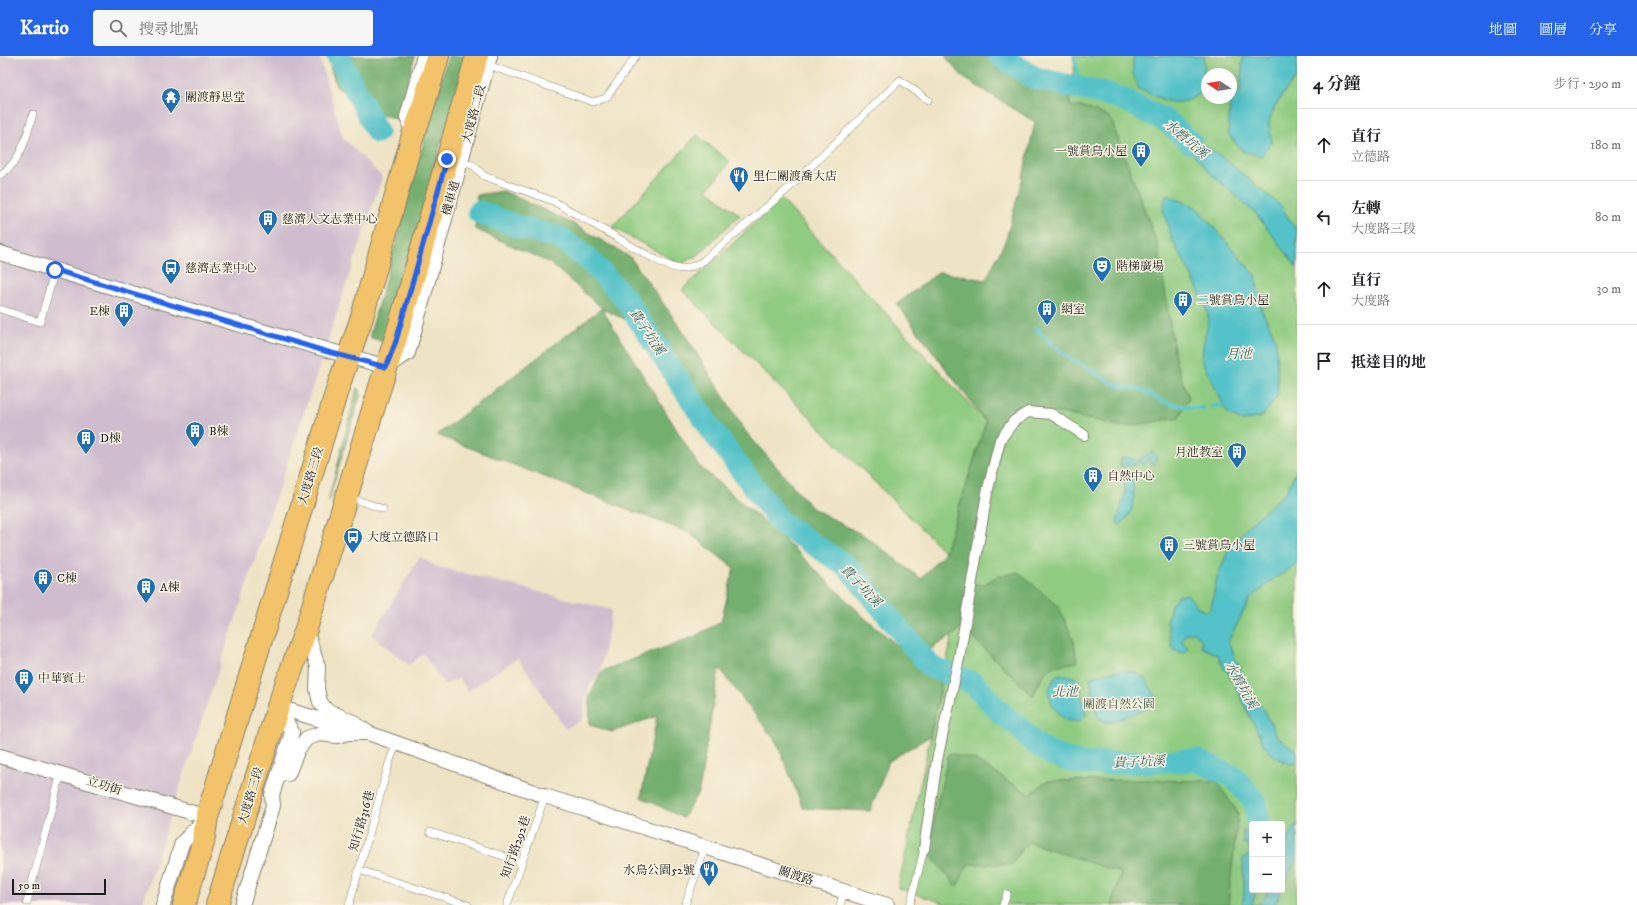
<!DOCTYPE html>
<html lang="zh-TW">
<meta charset="utf-8">
<style>
:root{--surface:#fff;--page:#f6f6f6;--text:#202124;--muted:#757577;--line:#e0e0e0;--accent:#2563eb}
body{margin:0;font-family:"IM FELL DW Pica","Noto Serif TC",serif;background:var(--page);color:var(--text)}
.controls{position:absolute;right:12px;bottom:12px;display:grid;overflow:hidden;border-radius:4px;box-shadow:0 4px 16px #0002}
.controls button{width:36px;height:36px;display:grid;place-items:center;padding:0;border:0;border-bottom:1px solid var(--line);background:var(--surface);color:var(--text);font:20px sans-serif}
.compass{position:absolute;left:1201px;top:12px;width:36px;height:36px;border-radius:50%;background:var(--surface);box-shadow:0 4px 16px #0002;rotate:282deg}
.scale{position:absolute;left:12px;bottom:10px;width:94px;box-sizing:border-box;padding-left:4px;border:2px solid #1c1c1c;border-top:0;font-size:11px;line-height:14px;white-space:nowrap;color:#1c1c1c;-webkit-text-stroke:3px #fcf5e5;paint-order:stroke}
.stop{position:absolute;width:12px;height:12px;margin:-9px;border:3px solid #2563eb;border-radius:50%;background:#fff}
.stop.end{background:#2563eb;border-color:#fff;box-shadow:0 1px 4px #0008}
.list{margin:0;padding:0;list-style:none}
h2{display:flex;justify-content:space-between;align-items:center;height:52px;margin:0;padding:0 16px;font-size:17px}
h2 small{font-size:13px;font-weight:400;color:var(--muted)}
.list li{display:grid;grid-template-columns:26px 1fr auto;gap:12px;align-items:center;box-sizing:border-box;height:72px;padding:0 16px;border-top:1px solid var(--line)}
.list b{display:block;font-size:15px;white-space:nowrap}
.list p{margin:0;font-size:13px;white-space:nowrap;color:var(--muted)}
.list em{font-size:13px;font-style:normal;color:var(--muted)}
.icon{flex:none;width:22px;height:22px;fill:none;stroke:currentColor;stroke-width:2;stroke-linecap:round;stroke-linejoin:round}
.map{position:relative;flex:none;width:1297px;height:849px;overflow:hidden}
header{display:flex;align-items:center;gap:24px;box-sizing:border-box;height:56px;padding:0 20px;background:var(--accent);color:#fff}
header strong{font-size:19px}
nav{display:flex;gap:22px;margin-inline-start:auto;font-size:14px}
.search{width:280px;height:36px;background:var(--page);display:flex;align-items:center;gap:10px;box-sizing:border-box;padding:0 14px;border-radius:4px;color:var(--muted);font-size:15px}
main{display:flex}
aside{flex:1;background:var(--surface)}
.map>svg:first-child{display:block}
</style>
<header>
<strong>Kartio</strong>
<div class="search"><svg class="icon" aria-label="search" viewBox="0 0 24 24"><circle cx="10" cy="10" r="6"/><path d="M15 15l6 6"/></svg>搜尋地點</div>
<nav><a>地圖</a><a>圖層</a><a>分享</a></nav>
</header>
<main>
<div class="map">
<svg width="1297" height="849" viewBox="0 0 1297 849">
<rect width="100%" height="100%" fill="#fcf5e5"/>
<filter id="ink" filterUnits="userSpaceOnUse"><feTurbulence type="fractalNoise" baseFrequency=".025" numOctaves="2"/><feDisplacementMap in="SourceGraphic" scale="8" xChannelSelector="R" yChannelSelector="G"/><feConvolveMatrix kernelMatrix="1 2 1 2 8 2 1 2 1" color-interpolation-filters="sRGB"/></filter>
<filter id="wash" filterUnits="userSpaceOnUse"><feTurbulence type="fractalNoise" baseFrequency=".012" numOctaves="4" result="noise"/><feDisplacementMap in="SourceGraphic" scale="16" xChannelSelector="R" yChannelSelector="G"/><feGaussianBlur stdDeviation="0.9" result="paint"/><feColorMatrix in="noise" values="0 0 0 0 0 0 0 0 0 0 0 0 0 0 0 0 0 1.4 0 .05"/><feComposite in="paint" operator="in"/></filter>
<g filter="url(#wash)">
<rect width="100%" height="100%" fill="#eee3c4"/>
<g fill="#cfbdcf">
<path d="M 0,0 L 319,0 L 343,82 L 382,121 L 185,715 L 142,849 L 0,849 Z"/>
<path d="M 420,501 L 435,510 L 612,554 L 600,618 L 590,629 L 584,646 L 583,663 L 566,673 L 518,602 L 468,635 L 459,622 L 445,629 L 423,598 L 409,609 L 371,579 Z"/>
</g>
<g fill="#8fcb80" stroke="#56744e" fill-rule="evenodd">
<path d="M 1074,0 L 1297,0 L 1297,849 L 949,849 L 898,832 L 1075,7 ZM 1207,18 L 1231,18 L 1231,42 L 1207,42 ZM 1252,768 L 1282,768 L 1282,834 L 1252,834 Z"/>
<path d="M 697,79 L 730,106 L 707,134 L 740,159 L 697,200 L 680,208 L 612,171 Z"/>
<path d="M 781,143 L 986,366 L 945,496 L 682,234 Z"/>
</g>
<g fill="#73af6e" stroke="#486645">
<path d="M 327,0 L 415,0 L 397,63 L 370,55 L 336,30 Z"/>
<path d="M 448,0 L 466,0 L 386,281 L 383,285 L 371,282 L 370,278 Z"/>
<path d="M 945,0 L 987,0 L 1026,26 L 1071,38 L 1070,50 L 1083,51 L 1110,61 L 1158,190 L 1176,307 L 1189,342 L 1179,361 L 1125,371 L 1061,357 L 1025,355 L 1007,359 L 968,526 L 982,529 L 997,521 L 1018,516 L 1058,550 L 1074,585 L 1077,606 L 1054,610 L 1043,619 L 1033,640 L 963,572 L 926,596 L 842,502 L 783,455 L 712,367 L 659,278 L 602,253 L 699,410 L 783,482 L 867,564 L 942,626 L 930,680 L 889,705 L 870,755 L 803,752 L 777,687 L 719,612 L 699,735 L 683,762 L 641,741 L 657,660 L 612,676 L 590,669 L 589,641 L 602,615 L 695,580 L 721,566 L 734,512 L 689,477 L 437,379 L 602,252 L 550,207 L 475,173 L 477,139 L 503,135 L 570,166 L 630,201 L 680,271 L 746,376 L 812,452 L 868,482 L 921,523 L 945,496 L 986,366 L 897,248 L 939,216 L 986,224 L 1006,183 L 1024,117 L 1035,66 L 964,22 Z"/>
<path d="M 357,332 L 360,333 L 361,338 L 328,446 Z"/>
<path d="M 949,697 L 975,704 L 1030,739 L 1046,725 L 1140,724 L 1216,725 L 1238,757 L 1228,849 L 1111,849 L 1121,817 L 1028,786 L 1012,808 L 968,808 L 957,831 L 931,800 L 934,762 Z"/>
</g>
<g fill="#54c2c9" stroke="#386f72">
<path d="M 1137,0 L 1204,0 L 1204,34 C 1179,55 1166,45 1139,33 L 1133,18 L 1133,2 Z"/>
<path d="M 1243,0 L 1297,0 L 1297,20 C 1289,29 1268,57 1269,69 C 1269,74 1271,80 1272,85 L 1261,100 L 1242,95 L 1228,78 L 1230,48 L 1240,35 Z"/>
<path d="M 1168,66 L 1179,71 L 1222,101 L 1281,150 L 1297,176 L 1297,211 L 1256,158 L 1210,117 L 1176,78 Z"/>
<path d="M 1166,139 L 1196,151 L 1255,219 L 1262,255 L 1276,283 L 1278,339 L 1263,360 L 1242,365 L 1228,358 L 1202,305 L 1203,288 L 1209,265 L 1207,254 L 1192,220 L 1172,184 L 1163,153 Z"/>
<path d="M 1152,396 L 1157,401 L 1154,409 L 1150,407 L 1149,401 L 1144,409 L 1141,408 L 1141,404 L 1135,409 L 1120,410 L 1121,403 C 1127,400 1132,403 1137,405 Z"/>
<path d="M 1297,413 L 1297,509 L 1275,522 L 1250,543 L 1228,586 L 1243,619 L 1258,646 L 1265,655 L 1277,681 L 1297,696 L 1297,706 L 1291,708 L 1275,701 L 1265,691 L 1229,617 L 1224,613 L 1218,599 L 1201,591 L 1202,585 L 1193,575 L 1191,577 L 1186,577 L 1182,585 L 1188,592 L 1183,597 L 1173,594 L 1167,566 L 1171,549 L 1178,540 L 1187,538 L 1198,551 L 1207,556 L 1211,552 L 1217,521 L 1229,493 L 1248,470 L 1286,436 Z"/>
<path d="M 1128,416 L 1132,417 C 1134,437 1138,456 1119,469 L 1117,467 C 1119,456 1124,447 1125,436 C 1125,429 1122,422 1125,417 Z"/>
<path d="M 1121,614 C 1144,617 1146,622 1156,642 L 1149,652 L 1111,666 L 1103,665 L 1097,660 L 1090,622 L 1100,618 Z"/>
<path d="M 1067,619 L 1078,623 L 1086,659 L 1079,666 L 1065,664 L 1052,649 L 1048,634 L 1056,620 Z"/>
<path d="M 1248,736 C 1264,740 1268,752 1267,768 L 1252,768 L 1252,834 L 1256,834 L 1252,849 L 1242,849 L 1244,838 L 1243,803 L 1251,797 L 1248,788 L 1243,787 L 1243,775 L 1248,777 L 1252,759 L 1248,749 Z"/>
<path d="M 1297,767 L 1297,802 L 1275,848 L 1253,849 C 1263,848 1265,843 1267,834 L 1282,834 L 1282,793 Z"/>
</g>
<g fill="none" stroke-linecap="round" stroke-linejoin="round">
<g stroke="#54c2c9" stroke-width="4">
<path d="M 1074,0 L 1080,32"/>
<path d="M 1035,271 L 1051,288 L 1070,303 L 1087,311 L 1104,323 L 1119,330 L 1140,333 L 1164,346 L 1190,352 L 1203,352"/>
<path d="M 1212,351 L 1222,349"/>
</g>
<g stroke="#54c2c9" stroke-width="23">
<path d="M 338,0 L 377,76"/>
<path d="M 1000,0 L 1035,22 L 1118,41 L 1168,66 L 1191,87"/>
<path d="M 479,156 L 519,171 L 560,182 L 590,205 L 624,241 L 710,372 L 781,467 L 848,511 L 931,611 L 973,627 L 1001,657 L 1019,671 L 1034,687 L 1051,698 L 1081,708 L 1195,704 L 1234,721 L 1256,747 L 1258,768"/>
</g>
</g>
</g>
<g filter="url(#ink)">
<g fill="none" stroke-linecap="round" stroke-linejoin="round">
<defs>
<g id="service">
<path d="M 485,8 L 593,46 L 606,42 L 636,0"/>
<path d="M 461,106 L 473,109 L 484,120 L 553,145 L 656,204 C 676,214 683,217 703,205 L 790,131 L 900,24 L 928,44"/>
<path d="M 0,119 C 22,105 26,81 33,58"/>
<path d="M 0,253 L 40,266 L 55,214"/>
<path d="M 349,441 L 383,453"/>
<path d="M 430,776 L 522,806"/>
<path d="M 359,814 L 468,849"/>
<path d="M 27,846 L 61,717"/>
<path d="M 349,849 L 390,704 L 397,687"/>
<path d="M 507,849 L 545,740"/>
<path d="M 685,849 L 705,792"/>
<path d="M 840,849 L 844,835"/>
<path d="M 910,849 L 924,793"/>
<path d="M 1003,849 L 1007,838"/>
</g>
<path id="pedestrian" d="M 924,793 L 937,704 L 959,602 L 987,437 L 1000,384 L 1014,365 L 1028,356 L 1051,358 L 1084,379"/>
<g id="minor">
<path d="M 413,79 L 407,61 L 424,0"/>
<path d="M 0,197 C 128,237 257,274 387,311 L 408,297 L 490,0"/>
<path d="M 306,573 L 318,611 L 317,633 L 320,646 L 326,654 L 353,666 L 368,677 L 545,740 L 887,849"/>
<path d="M 278,651 L 341,670 L 348,677"/>
<path d="M 0,700 L 207,761 L 182,787 L 163,849"/>
<path d="M 288,718 L 298,693 L 307,682 L 319,678 L 337,680 L 348,677 L 368,677"/>
<path d="M 242,849 L 273,750 L 272,739 L 292,676 L 278,651"/>
</g>
<g id="primary">
<path d="M 184,849 L 203,787 L 207,761 L 339,328 L 362,261 L 413,79 L 420,61 L 438,0"/>
<path d="M 217,849 L 278,651 L 306,573 L 379,334 L 395,285 L 477,0"/>
</g>
</defs>
<use href="#service" stroke="#858070" stroke-width="8"/>
<use href="#pedestrian" stroke="#858070" stroke-width="12"/>
<use href="#minor" stroke="#858070" stroke-width="16"/>
<use href="#primary" stroke="#858070" stroke-width="24"/>
<use href="#service" stroke="#fff" stroke-width="7"/>
<use href="#pedestrian" stroke="#fff" stroke-width="10"/>
<use href="#minor" stroke="#fff" stroke-width="14"/>
<use href="#primary" stroke="#f2c36a" stroke-width="22"/>
</g>
</g>
<g fill="none" stroke-linecap="round" stroke-linejoin="round" filter="url(#ink)">
<path stroke="#2563eb" stroke-width="5" d="M 55,214 L 328,296 L 386,311 L 396,285 L 447,103"/>
</g>
<defs>
<symbol id="temple-pin" viewBox="-11 -11 22 30"><path d="M0 17L-7.5 6A9.5 9.5 0 1 1 7.5 6Z" fill="#1f6fb2" stroke="#fcf5e5"/><path d="M0-6L5-2H3V0L6.5 2.5H4V6H1.5V3h-3V6H-4V2.5H-6.5L-3 0V-2H-5Z" fill="#fff"/></symbol>
<symbol id="building-pin" viewBox="-11 -11 22 30"><path d="M0 17L-7.5 6A9.5 9.5 0 1 1 7.5 6Z" fill="#1f6fb2" stroke="#fcf5e5"/><path d="M-4-6H4V6H1V3H-1V6H-4ZM-2.5-4.3h1.7v1.8h-1.7ZM.8-4.3h1.7v1.8H.8ZM-2.5-1h1.7V.8h-1.7ZM.8-1h1.7V.8H.8Z" fill="#fff"/></symbol>
<symbol id="restaurant-pin" viewBox="-11 -11 22 30"><path d="M0 17L-7.5 6A9.5 9.5 0 1 1 7.5 6Z" fill="#1f6fb2" stroke="#fcf5e5"/><path d="M-5-6h1v4h1v-4h1v4h1v-4h1v5L-1.5 .5V6h-2V.5L-5-1ZM5-6V6H3V1.5H1.5Q1.5-4 5-6Z" fill="#fff"/></symbol>
<symbol id="theatre-pin" viewBox="-11 -11 22 30"><path d="M0 17L-7.5 6A9.5 9.5 0 1 1 7.5 6Z" fill="#1f6fb2" stroke="#fcf5e5"/><path d="M-5-5.5Q0-4 5-5.5V0Q5 5 0 6Q-5 5-5 0ZM-3.3-2.5H-1v1.5H-3.3ZM1-2.5H3.3v1.5H1ZM-2.8 1Q0 5.5 2.8 1Z" fill="#fff"/></symbol>
<symbol id="bus-pin" viewBox="-11 -11 22 30"><path d="M0 17L-7.5 6A9.5 9.5 0 1 1 7.5 6Z" fill="#1f6fb2" stroke="#fcf5e5"/><path d="M-5-6H5V4H4V6H2V4H-2V6H-4V4H-5ZM-3.5-4V0h7V-4ZM-3.5 1.2v1.5H-2V1.2ZM2 1.2v1.5H3.5V1.2Z" fill="#fff"/></symbol>
</defs>
<g fill-rule="evenodd">
<use href="#temple-pin" x="160" y="30" width="22" height="30"/>
<use href="#building-pin" x="1130" y="84" width="22" height="30"/>
<use href="#restaurant-pin" x="728" y="109" width="22" height="30"/>
<use href="#building-pin" x="257" y="152" width="22" height="30"/>
<use href="#theatre-pin" x="1091" y="199" width="22" height="30"/>
<use href="#bus-pin" x="160" y="201" width="22" height="30"/>
<use href="#building-pin" x="1172" y="233" width="22" height="30"/>
<use href="#building-pin" x="1036" y="242" width="22" height="30"/>
<use href="#building-pin" x="113" y="244" width="22" height="30"/>
<use href="#building-pin" x="184" y="364" width="22" height="30"/>
<use href="#building-pin" x="75" y="371" width="22" height="30"/>
<use href="#building-pin" x="1226" y="385" width="22" height="30"/>
<use href="#building-pin" x="1082" y="409" width="22" height="30"/>
<use href="#bus-pin" x="342" y="470" width="22" height="30"/>
<use href="#building-pin" x="1158" y="478" width="22" height="30"/>
<use href="#building-pin" x="32" y="511" width="22" height="30"/>
<use href="#building-pin" x="135" y="520" width="22" height="30"/>
<use href="#building-pin" x="13" y="611" width="22" height="30"/>
<use href="#restaurant-pin" x="698" y="803" width="22" height="30"/>
</g>
<g text-anchor="middle" dominant-baseline="central" stroke-width="3" stroke-linejoin="round" paint-order="stroke">
<g font-size="12" fill="#1c1c1c" stroke="#fcf5e5" text-anchor="start">
<text x="185" y="41">關渡靜思堂</text>
<text x="1127" y="95" text-anchor="end">一號賞鳥小屋</text>
<text x="753" y="120">里仁關渡喬大店</text>
<text x="282" y="163">慈濟人文志業中心</text>
<text x="1116" y="210">階梯廣場</text>
<text x="185" y="212">慈濟志業中心</text>
<text x="1197" y="244">二號賞鳥小屋</text>
<text x="1061" y="253">網室</text>
<text x="110" y="255" text-anchor="end">E棟</text>
<text x="209" y="375">B棟</text>
<text x="100" y="382">D棟</text>
<text x="1223" y="396" text-anchor="end">月池教室</text>
<text x="1107" y="420">自然中心</text>
<text x="367" y="481">大度立德路口</text>
<text x="1183" y="489">三號賞鳥小屋</text>
<text x="57" y="522">C棟</text>
<text x="160" y="531">A棟</text>
<text x="38" y="622">中華賓士</text>
<text x="695" y="814" text-anchor="end">水鳥公園52號</text>
</g>
<g font-size="12" fill="#1c1c1c" stroke="#fcf5e5">
<text transform="translate(474 58) rotate(-75)">大度路二段</text>
<text transform="translate(451 142) rotate(-74)">機車道</text>
<text transform="translate(311 420) rotate(-73)">大度路三段</text>
<text transform="translate(104 730) rotate(17)">立功街</text>
<text transform="translate(251 740) rotate(-73)">大度路三段</text>
<text transform="translate(362 765) rotate(-74)">知行路316巷</text>
<text transform="translate(516 791) rotate(-71)">知行路292巷</text>
<text transform="translate(796 820) rotate(18)">關渡路</text>
</g>
<g font-size="12" fill="#44593f" stroke="#fcf5e5">
<text x="1119" y="648">關渡自然公園</text>
</g>
<g font-size="13" font-style="italic" fill="#325e61" stroke="#fcf5e5">
<text transform="translate(1186 83) rotate(40)">水磨坑溪</text>
<text transform="translate(647 276) rotate(57)">貴子坑溪</text>
<text x="1239" y="298">月池</text>
<text transform="translate(861 530) rotate(47)">貴子坑溪</text>
<text transform="translate(1241 629) rotate(61)">水磨坑溪</text>
<text x="1065" y="636">北池</text>
<text transform="translate(1139 706) rotate(-2)">貴子坑溪</text>
</g>
</g>
</svg>
<div class="controls">
<button>+</button>
<button>−</button>
</div>
<svg class="compass" viewBox="-18 -18 36 36"><path d="M0-13l5 13h-10z" fill="#e53935"/><path d="M0 13l5-13h-10z" fill="#757577"/></svg>
<div class="scale">50 m</div>
<div class="stop" style="left:55px;top:214px"></div>
<div class="stop end" style="left:447px;top:103px"></div>
</div>
<aside>
<h2>4 分鐘<small>步行 · 290 m</small></h2>
<ul class="list">
<li><svg class="icon" aria-label="ahead" viewBox="0 0 24 24"><path d="M12 20V5M6 11l6-6 6 6"/></svg><div><b>直行</b><p>立德路</p></div><em>180 m</em></li>
<li><svg class="icon" aria-label="left" viewBox="0 0 24 24"><path d="M17 20v-9H6M10 6l-5 5 5 5"/></svg><div><b>左轉</b><p>大度路三段</p></div><em>80 m</em></li>
<li><svg class="icon" aria-label="ahead" viewBox="0 0 24 24"><path d="M12 20V5M6 11l6-6 6 6"/></svg><div><b>直行</b><p>大度路</p></div><em>30 m</em></li>
<li><svg class="icon" aria-label="arrive" viewBox="0 0 24 24"><path d="M6 21V4h12l-3 4 3 4H6"/></svg><div><b>抵達目的地</b></div></li>
</ul>
</aside>
</main>
